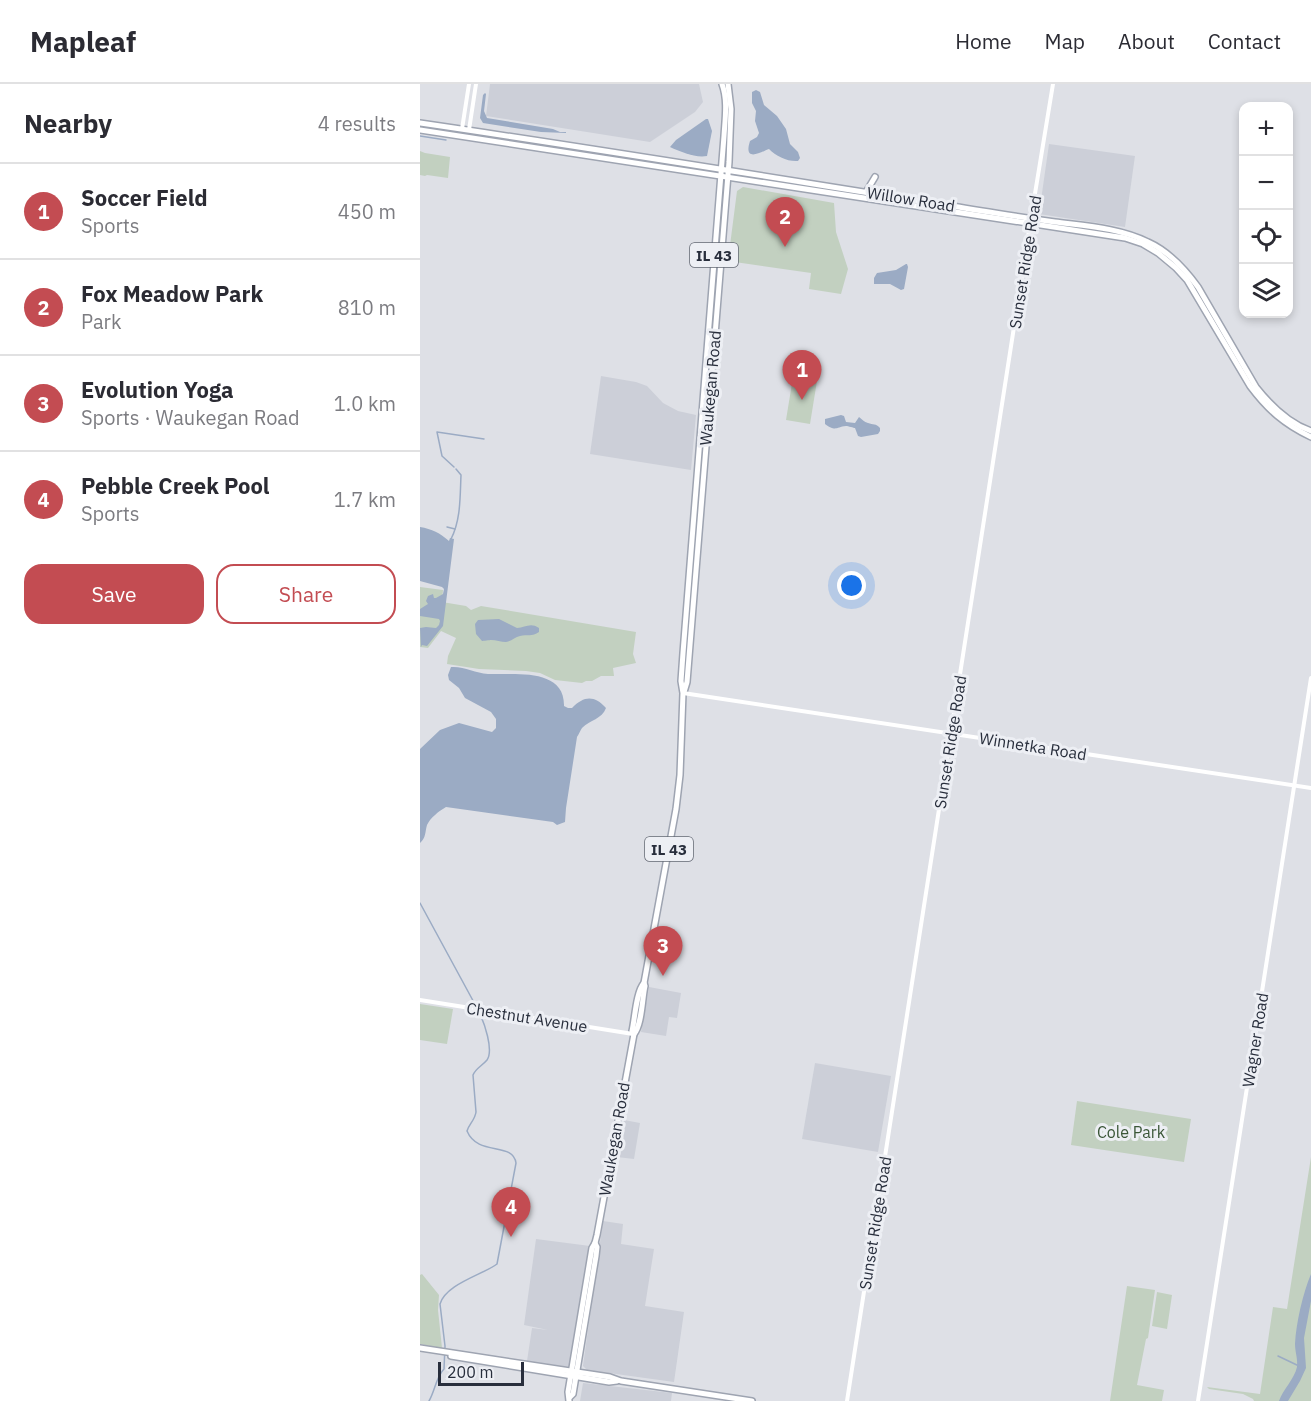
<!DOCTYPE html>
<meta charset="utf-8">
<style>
:root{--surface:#fff;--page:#f2f2f3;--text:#2b2b33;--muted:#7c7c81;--line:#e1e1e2;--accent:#c34c52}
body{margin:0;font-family:"IBM Plex Sans",sans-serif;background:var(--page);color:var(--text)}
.controls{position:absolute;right:18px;top:18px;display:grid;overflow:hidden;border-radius:12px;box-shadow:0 3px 9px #0003}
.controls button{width:54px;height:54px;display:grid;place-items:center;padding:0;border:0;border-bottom:2px solid var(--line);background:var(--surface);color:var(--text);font:30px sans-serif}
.scale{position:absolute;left:18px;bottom:15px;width:86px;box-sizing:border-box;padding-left:6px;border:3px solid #282e3c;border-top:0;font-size:16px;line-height:21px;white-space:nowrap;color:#282e3c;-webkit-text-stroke:4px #edeff4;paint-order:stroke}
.you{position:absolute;left:432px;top:502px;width:21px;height:21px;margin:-15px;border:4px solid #fff;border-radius:50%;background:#1a73e8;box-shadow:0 0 0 9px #1a73e833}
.badge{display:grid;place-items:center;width:39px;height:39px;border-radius:50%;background:var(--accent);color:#fff;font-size:20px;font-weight:700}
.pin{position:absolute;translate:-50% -50px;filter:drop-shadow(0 2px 3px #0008)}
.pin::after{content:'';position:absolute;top:32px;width:21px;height:18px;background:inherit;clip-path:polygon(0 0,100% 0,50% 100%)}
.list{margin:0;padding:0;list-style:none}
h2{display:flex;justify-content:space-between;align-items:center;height:78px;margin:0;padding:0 24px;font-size:26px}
h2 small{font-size:20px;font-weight:400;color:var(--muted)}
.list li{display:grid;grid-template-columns:39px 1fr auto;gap:18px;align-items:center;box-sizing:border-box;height:96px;padding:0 24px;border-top:2px solid var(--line)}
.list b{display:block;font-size:22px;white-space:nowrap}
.list p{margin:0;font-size:20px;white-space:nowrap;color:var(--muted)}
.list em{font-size:20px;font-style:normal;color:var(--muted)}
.actions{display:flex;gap:12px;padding:18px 24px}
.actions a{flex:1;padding:14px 0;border:2px solid var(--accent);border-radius:18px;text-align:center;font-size:21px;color:var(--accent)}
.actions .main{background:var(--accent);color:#fff}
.icon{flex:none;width:33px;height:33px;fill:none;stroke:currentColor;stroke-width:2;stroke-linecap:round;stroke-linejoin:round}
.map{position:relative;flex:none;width:891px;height:1317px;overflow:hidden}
header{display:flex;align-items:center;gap:36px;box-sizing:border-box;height:84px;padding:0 30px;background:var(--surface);border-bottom:2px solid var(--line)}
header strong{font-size:28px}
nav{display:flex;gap:33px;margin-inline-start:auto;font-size:21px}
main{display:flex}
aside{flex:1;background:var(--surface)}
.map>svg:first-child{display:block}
</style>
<header>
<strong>Mapleaf</strong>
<nav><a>Home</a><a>Map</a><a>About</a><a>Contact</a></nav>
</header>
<main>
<aside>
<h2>Nearby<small>4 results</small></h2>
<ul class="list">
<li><span class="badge">1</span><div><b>Soccer Field</b><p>Sports</p></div><em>450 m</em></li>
<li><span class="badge">2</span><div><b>Fox Meadow Park</b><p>Park</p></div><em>810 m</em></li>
<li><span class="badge">3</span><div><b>Evolution Yoga</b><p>Sports · Waukegan Road</p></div><em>1.0 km</em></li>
<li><span class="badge">4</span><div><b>Pebble Creek Pool</b><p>Sports</p></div><em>1.7 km</em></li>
</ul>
<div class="actions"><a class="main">Save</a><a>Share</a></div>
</aside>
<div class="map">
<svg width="891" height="1317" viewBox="0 0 891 1317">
<rect width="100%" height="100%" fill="#dee0e6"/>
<g fill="#cccfd8">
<path d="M 70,0 L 279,0 L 283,18 L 275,28 L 230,58 L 66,32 Z"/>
<path d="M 629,60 L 715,72 L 705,143 L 619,130 Z"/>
<path d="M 181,292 L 216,298 L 227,302 L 243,319 L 258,327 L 276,331 L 271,386 L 170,370 Z"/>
<path d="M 229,903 L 261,909 L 257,934 L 249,933 L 246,952 L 221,948 Z"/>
<path d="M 395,979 L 471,992 L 458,1068 L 382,1055 Z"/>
<path d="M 204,1036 L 220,1039 L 214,1075 L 197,1073 Z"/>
<path d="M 183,1137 L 203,1140 L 201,1160 L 234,1165 L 225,1222 L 264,1228 L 254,1298 L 167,1286 L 163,1282 Z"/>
<path d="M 116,1155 L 170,1162 L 150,1283 L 107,1277 L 112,1244 L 128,1246 L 104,1241 Z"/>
<path d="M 163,1299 L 252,1309 L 251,1317 L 160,1317 Z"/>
</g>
<g fill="#c2d0c0">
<path d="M 0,67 L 5,69 L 30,73 L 28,94 L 7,91 L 5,92 L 0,91 Z"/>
<path d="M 323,103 L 414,119 L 416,148 L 428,185 L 421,210 L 389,205 L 391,189 L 308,177 L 317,107 Z"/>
<path d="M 373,293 L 397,297 L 390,340 L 366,336 Z"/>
<path d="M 0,503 L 23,506 L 22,518 L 46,522 L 51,526 L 61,522 L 216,548 L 213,570 L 216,579 L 193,584 L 194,592 L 181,592 L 172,597 L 166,597 L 162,599 L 135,596 L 120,589 L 106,587 L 59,585 L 27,580 L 28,572 L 36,554 L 21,547 L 8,564 L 0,563 Z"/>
<path d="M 0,920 L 33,925 L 27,960 L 0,956 Z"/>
<path d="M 657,1017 L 771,1035 L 764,1078 L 651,1061 Z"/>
<path d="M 891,1073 L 891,1317 L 834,1317 L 833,1315 L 823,1310 L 789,1305 L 787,1303 L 840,1310 L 853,1223 L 867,1225 Z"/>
<path d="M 2,1190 L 19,1211 L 18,1226 L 22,1264 L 0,1260 L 0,1191 Z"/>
<path d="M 707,1202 L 735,1206 L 728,1254 L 726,1255 L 717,1301 L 744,1306 L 742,1317 L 690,1317 Z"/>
<path d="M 737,1208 L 752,1211 L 747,1245 L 732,1242 Z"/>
</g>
<g fill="#9babc4">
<path d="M 336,6 L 340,8 L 344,21 L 357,32 L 366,45 L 370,60 L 378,68 L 380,74 L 378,77 C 368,78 356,72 349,65 C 341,68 323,79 330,57 L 337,53 L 339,49 L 335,37 L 336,27 L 332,19 L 332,8 Z"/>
<path d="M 65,9 L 66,10 L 64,27 L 67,34 L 133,45 L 140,48 L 146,48 L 146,49 L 121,48 L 63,39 L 60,34 L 63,11 Z"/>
<path d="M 286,35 L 288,35 L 292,47 L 287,72 C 275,74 261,68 250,63 L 256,56 Z"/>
<path d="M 486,180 L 487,180 L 488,183 L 484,205 L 481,206 L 470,200 L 454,200 L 454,194 L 457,189 L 476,186 Z"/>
<path d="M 421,331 L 424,332 L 426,338 L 435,339 L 439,333 C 442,335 444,338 448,339 C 453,341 456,339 460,344 L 460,347 L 458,350 L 441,353 L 438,352 L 435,344 C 434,344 428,342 426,342 C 416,343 416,348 405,340 L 405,335 Z"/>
<path d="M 0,443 C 12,445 20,449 29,457 L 30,454 L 34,455 L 23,542 L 7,562 L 2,561 L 1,563 L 0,544 L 6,543 L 16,544 L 19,541 L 20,537 L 19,535 L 0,532 L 0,525 L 8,520 L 6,517 L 8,512 L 13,510 L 14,514 L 16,514 L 23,510 L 24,505 L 22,503 L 0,497 Z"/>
<path d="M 79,535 L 97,544 C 105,544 110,538 119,544 L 119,548 C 112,553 107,550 100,552 C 95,553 92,557 86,558 C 81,558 76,556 71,556 C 70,556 63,557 62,557 L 56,550 L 55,540 L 58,536 Z"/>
<path d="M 31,583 C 44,582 55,589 68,590 C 93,591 145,583 144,622 L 148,624 L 152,624 C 164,612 174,611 186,624 C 182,635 170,636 162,644 C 160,647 159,650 157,653 L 146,724 L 145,738 L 137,741 L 133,738 L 26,723 C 19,727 10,734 7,741 C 5,748 6,754 0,759 L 0,665 L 20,646 L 39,639 L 72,648 L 76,644 L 76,635 L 71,628 L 45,614 L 39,604 L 29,596 L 28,591 Z"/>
<path d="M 891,1190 L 891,1217 L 884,1254 L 886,1284 L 880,1297 L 868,1317 L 859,1317 C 863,1305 874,1296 877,1283 C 878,1275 875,1268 875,1260 C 876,1239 883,1209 891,1190 Z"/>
</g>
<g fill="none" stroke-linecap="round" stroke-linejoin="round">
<g stroke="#9babc4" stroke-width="1.5">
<path d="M 0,52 L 26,56"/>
<path d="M 34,383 L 22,372 L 17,348 L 64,355"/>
<path d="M 27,443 L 35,445"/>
<path d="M 31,455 C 41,436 40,412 41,391 L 36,385"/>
<path d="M 0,819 L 57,924"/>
<path d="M 858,1272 L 879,1282"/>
<path d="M 9,1317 C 15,1307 16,1293 24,1285 L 25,1262 L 20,1220 C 26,1200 62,1191 77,1180 L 96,1079 C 93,1057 58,1073 47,1047 C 49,1040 55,1036 56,1028 L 53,991 C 56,984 62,982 67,976 C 74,966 64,938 59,928"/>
</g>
<defs>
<g id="primary">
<path d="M 0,39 C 178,65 355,94 532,122 C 567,128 601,133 635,138 C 666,142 700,144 728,158 C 748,167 765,185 778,203 L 836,303 C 851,322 868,339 891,347"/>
<path d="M 0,46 L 705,154 L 723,160 L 738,169 L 756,184 L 767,196 L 830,302 C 848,326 864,340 891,353"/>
<path d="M 446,108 L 455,93"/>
<path d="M 264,608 L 267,598 L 309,78 L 311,25 L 308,0"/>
<path d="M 214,950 C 222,941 222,915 225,902 L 224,899 L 256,725 L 260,691 L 263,609 L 261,597 L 263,569 L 304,52 C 305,35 308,16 302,0"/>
<path d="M 0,1264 L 157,1288 L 190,1293 L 201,1297 L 332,1317"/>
<path d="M 31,1272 L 189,1298 L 197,1297"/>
<path d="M 150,1313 L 153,1310 L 176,1172 L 177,1163 L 175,1159"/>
<path d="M 149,1317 L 148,1308 L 172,1164 L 175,1159 L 177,1151 L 214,950 L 212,947 C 215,934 216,908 224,899"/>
</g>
</defs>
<use href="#primary" stroke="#9ea4b1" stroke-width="8"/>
<g stroke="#fff" stroke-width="4">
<path d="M 42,45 L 49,0"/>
<path d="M 49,46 L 56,0"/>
<path d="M 263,609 L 891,704"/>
<path d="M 0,916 L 213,950"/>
<path d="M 427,1317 L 610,140 L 633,0"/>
<path d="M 778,1317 L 891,594"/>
</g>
<use href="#primary" stroke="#fff" stroke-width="5"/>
</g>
<g text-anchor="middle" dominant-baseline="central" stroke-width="6" stroke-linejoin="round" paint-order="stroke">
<g fill="#edeff4" stroke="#636873" stroke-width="1.5">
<rect x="270" y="159" width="48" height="24" rx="4.5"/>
<rect x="225" y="753" width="48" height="24" rx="4.5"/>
</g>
<g font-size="15" font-weight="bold" fill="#282e3c">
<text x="294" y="171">IL 43</text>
<text x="249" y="765">IL 43</text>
</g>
<g font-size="16" fill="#282e3c" stroke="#edeff4">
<text transform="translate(491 115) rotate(9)">Willow Road</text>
<text transform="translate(605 178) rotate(-81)">Sunset Ridge Road</text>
<text transform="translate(290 304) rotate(-85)">Waukegan Road</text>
<text transform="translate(530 658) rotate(-81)">Sunset Ridge Road</text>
<text transform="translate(613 662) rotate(9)">Winnetka Road</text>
<text transform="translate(107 933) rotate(9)">Chestnut Avenue</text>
<text transform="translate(835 956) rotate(-81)">Wagner Road</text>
<text transform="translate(194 1055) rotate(-80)">Waukegan Road</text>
<text transform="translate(455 1139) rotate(-81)">Sunset Ridge Road</text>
</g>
<g font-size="16" fill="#3a5637" stroke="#edeff4">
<text x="711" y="1048">Cole Park</text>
</g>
</g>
</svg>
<div class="controls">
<button>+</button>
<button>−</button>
<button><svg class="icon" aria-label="locate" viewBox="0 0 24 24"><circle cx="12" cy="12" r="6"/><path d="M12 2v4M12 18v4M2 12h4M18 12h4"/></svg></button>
<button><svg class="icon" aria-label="layers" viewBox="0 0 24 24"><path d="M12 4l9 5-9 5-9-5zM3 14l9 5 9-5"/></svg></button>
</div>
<div class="scale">200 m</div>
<div class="you"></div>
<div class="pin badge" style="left:382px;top:316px">1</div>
<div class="pin badge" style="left:365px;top:163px">2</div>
<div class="pin badge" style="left:243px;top:892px">3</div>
<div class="pin badge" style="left:91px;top:1153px">4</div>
</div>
</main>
